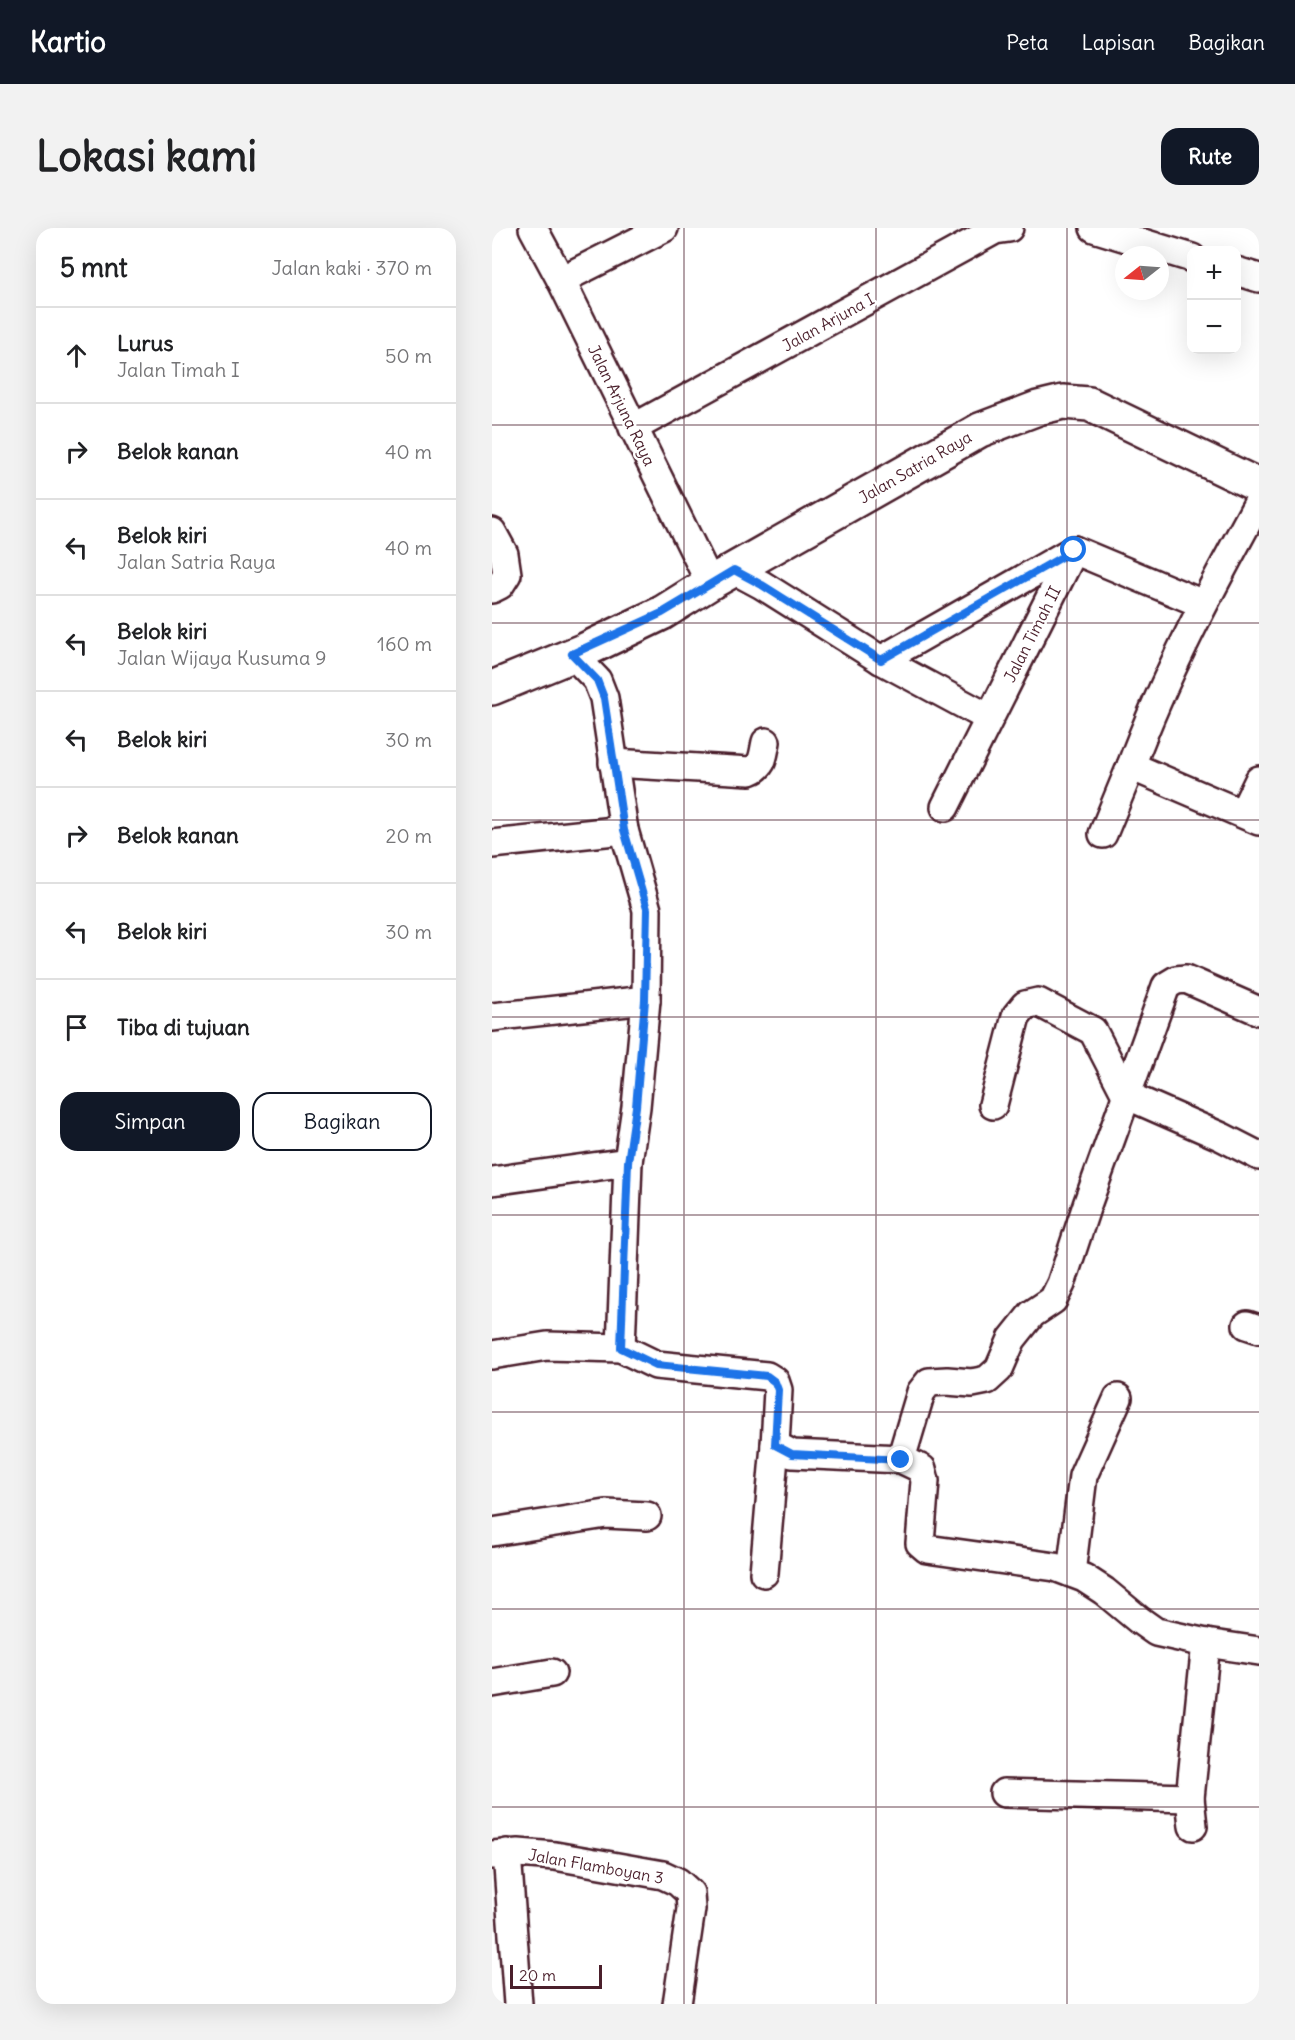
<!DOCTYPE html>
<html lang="id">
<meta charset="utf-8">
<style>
:root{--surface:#fff;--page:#f2f2f2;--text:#202124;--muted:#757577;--line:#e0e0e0;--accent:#111827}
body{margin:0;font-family:Delius,sans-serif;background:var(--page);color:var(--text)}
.controls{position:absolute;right:18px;top:18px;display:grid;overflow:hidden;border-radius:12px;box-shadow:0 6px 24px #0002}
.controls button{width:54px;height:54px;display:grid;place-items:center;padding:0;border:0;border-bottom:2px solid var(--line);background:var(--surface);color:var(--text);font:30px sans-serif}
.compass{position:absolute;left:623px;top:18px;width:54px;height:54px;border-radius:50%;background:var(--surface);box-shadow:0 6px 24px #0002;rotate:253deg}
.scale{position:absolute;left:18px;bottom:15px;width:92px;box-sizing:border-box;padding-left:6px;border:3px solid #4a1f2b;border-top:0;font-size:16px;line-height:21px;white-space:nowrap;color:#4a1f2b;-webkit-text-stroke:4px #fff;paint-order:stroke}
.stop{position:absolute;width:18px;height:18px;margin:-14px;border:4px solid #1a73e8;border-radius:50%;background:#fff}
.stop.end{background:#1a73e8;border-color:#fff;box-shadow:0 2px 6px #0008}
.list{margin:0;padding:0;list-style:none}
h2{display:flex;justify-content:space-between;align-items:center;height:78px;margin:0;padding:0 24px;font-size:26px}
h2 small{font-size:20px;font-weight:400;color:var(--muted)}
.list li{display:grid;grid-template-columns:39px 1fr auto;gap:18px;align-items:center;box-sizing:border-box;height:96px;padding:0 24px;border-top:2px solid var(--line)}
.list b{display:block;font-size:22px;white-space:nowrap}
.list p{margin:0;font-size:20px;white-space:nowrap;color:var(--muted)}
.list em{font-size:20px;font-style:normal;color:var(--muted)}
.actions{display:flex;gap:12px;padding:18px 24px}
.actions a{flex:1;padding:14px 0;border:2px solid var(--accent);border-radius:18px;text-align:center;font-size:21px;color:var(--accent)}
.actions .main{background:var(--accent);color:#fff}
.icon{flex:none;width:33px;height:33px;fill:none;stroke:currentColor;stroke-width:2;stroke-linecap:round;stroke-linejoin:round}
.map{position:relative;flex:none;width:767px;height:1776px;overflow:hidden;border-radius:18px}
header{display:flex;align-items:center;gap:36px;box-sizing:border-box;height:84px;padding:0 30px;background:var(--accent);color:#fff}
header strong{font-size:28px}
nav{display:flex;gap:33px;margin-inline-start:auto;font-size:21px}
.intro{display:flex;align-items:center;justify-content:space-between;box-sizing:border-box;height:144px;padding:0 36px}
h1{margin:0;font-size:42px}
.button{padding:15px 27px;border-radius:18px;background:var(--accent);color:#fff;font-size:21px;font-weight:700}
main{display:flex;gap:36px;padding:0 36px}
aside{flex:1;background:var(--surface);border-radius:18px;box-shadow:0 6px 24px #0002}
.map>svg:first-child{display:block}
</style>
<header>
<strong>Kartio</strong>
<nav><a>Peta</a><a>Lapisan</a><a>Bagikan</a></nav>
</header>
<div class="intro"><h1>Lokasi kami</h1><a class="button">Rute</a></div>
<main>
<aside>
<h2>5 mnt<small>Jalan kaki · 370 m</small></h2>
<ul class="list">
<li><svg class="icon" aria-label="ahead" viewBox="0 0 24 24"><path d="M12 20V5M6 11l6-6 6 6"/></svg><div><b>Lurus</b><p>Jalan Timah I</p></div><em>50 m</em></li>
<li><svg class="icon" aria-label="right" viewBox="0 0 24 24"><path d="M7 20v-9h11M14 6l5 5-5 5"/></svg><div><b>Belok kanan</b></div><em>40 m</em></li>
<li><svg class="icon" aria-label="left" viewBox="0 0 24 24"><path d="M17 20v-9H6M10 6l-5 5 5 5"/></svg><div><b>Belok kiri</b><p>Jalan Satria Raya</p></div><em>40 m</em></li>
<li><svg class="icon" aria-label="left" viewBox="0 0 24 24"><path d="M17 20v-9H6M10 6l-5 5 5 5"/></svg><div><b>Belok kiri</b><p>Jalan Wijaya Kusuma 9</p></div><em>160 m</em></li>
<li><svg class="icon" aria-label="left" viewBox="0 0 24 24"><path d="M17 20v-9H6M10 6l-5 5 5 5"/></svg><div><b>Belok kiri</b></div><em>30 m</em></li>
<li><svg class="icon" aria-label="right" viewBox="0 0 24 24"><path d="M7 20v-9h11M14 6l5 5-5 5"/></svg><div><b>Belok kanan</b></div><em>20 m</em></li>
<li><svg class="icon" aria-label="left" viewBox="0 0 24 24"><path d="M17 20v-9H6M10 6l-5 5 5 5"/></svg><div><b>Belok kiri</b></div><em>30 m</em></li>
<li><svg class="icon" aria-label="arrive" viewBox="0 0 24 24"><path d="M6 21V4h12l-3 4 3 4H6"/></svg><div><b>Tiba di tujuan</b></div></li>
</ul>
<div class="actions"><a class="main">Simpan</a><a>Bagikan</a></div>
</aside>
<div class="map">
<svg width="767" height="1776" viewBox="0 0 767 1776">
<rect width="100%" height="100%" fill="#fff"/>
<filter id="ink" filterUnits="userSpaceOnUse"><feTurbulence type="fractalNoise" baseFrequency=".0167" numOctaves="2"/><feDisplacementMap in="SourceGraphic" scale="12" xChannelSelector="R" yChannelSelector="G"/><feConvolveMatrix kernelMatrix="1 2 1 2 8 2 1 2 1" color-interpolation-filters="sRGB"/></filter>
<g filter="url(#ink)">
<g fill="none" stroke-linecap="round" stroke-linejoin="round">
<defs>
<g id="street">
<path d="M 41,0 L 69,52 L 218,355"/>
<path d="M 602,0 L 700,30"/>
<path d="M 744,43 L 767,50"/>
<path d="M 69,52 L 172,0"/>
<path d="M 141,200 L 503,2 L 517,0"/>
<path d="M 767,273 C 720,359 673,446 639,538 L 767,593"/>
<path d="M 0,304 L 12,326 L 15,346 L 8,357 L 0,361"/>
<path d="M 242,342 L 270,357 L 389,432 L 497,490"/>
<path d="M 80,426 L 105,452 L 112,470 L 132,602 L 155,682 L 154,772 L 144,879 L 136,934 L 129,1120"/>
<path d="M 389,432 L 582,322 L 711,376"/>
<path d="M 121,535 L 258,543 C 272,538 271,527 274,514"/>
<path d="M 453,579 L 582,322"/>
<path d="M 751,585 L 767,552"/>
<path d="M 611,606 L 639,538"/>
<path d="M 0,616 L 132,602"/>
<path d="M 0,789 L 154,772"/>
<path d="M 501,877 L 524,788 L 533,777 L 546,774 L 601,803 L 634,867 L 730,909 L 767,928"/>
<path d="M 0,953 L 136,934"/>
<path d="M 755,1097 L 767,1101"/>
<path d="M 0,1127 L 55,1118 L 129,1120 L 164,1137 L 275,1148 L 283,1153 L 286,1162 L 283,1217 L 300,1226 L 409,1231 L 430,1241 L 433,1253 L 428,1315 L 435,1321 L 563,1339 L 592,1350 L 612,1363 L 647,1392 L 664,1404 L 714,1415 L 767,1423"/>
<path d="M 409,1231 L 429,1164 L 437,1154 L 455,1153 L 480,1155 L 495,1152 L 507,1141 L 520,1111 L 540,1086 L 561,1072 L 569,1056 L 595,977 L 674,758 L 684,752 L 694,751 L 767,783"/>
<path d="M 0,1304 L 114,1286 L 155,1288"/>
<path d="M 272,1345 L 283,1217"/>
<path d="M 579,1345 L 591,1248 L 626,1170"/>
<path d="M 0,1455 L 60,1445"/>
<path d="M 512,1565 L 698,1570"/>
<path d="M 701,1598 L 698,1570 L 714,1415"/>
<path d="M 15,1625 L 26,1776"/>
<path d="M 0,1627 L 26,1625 L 63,1628 L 171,1647 L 186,1654 L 198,1665 L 199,1681 L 185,1776"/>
</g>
<path id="secondary" d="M 0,460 L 93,422 L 170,385 L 218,355 L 488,202 L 546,180 L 571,174 L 597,176 L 767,258"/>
</defs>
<use href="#street" stroke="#4a1f2b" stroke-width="32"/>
<use href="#secondary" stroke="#4a1f2b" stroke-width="38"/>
<use href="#street" stroke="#fff" stroke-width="27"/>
<use href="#secondary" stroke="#fff" stroke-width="33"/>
</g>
</g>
<g fill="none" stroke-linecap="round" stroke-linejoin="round" filter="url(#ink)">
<path stroke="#1a73e8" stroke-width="8" d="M 409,1232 L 300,1226 L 283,1217 L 286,1162 L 283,1154 L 275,1148 L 164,1137 L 129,1120 L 136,934 L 144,879 L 153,772 L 155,681 L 132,602 L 112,470 L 105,452 L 80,426 L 170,385 L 242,342 L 270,357 L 389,432 L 582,322"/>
</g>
<path fill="none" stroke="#4a1f2b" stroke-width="1.5" stroke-opacity="0.55" d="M 192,0 L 192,1776M 384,0 L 384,1776M 575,0 L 575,1776M 0,197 L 767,197M 0,395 L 767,395M 0,592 L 767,592M 0,789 L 767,789M 0,987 L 767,987M 0,1184 L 767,1184M 0,1381 L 767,1381M 0,1579 L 767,1579"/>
<g text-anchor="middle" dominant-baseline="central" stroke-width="5" stroke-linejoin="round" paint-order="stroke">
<g font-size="16" fill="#4a1f2b" stroke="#fff">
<text transform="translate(336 94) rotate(-29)">Jalan Arjuna I</text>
<text transform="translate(130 177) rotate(64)">Jalan Arjuna Raya</text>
<text transform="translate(423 239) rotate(-30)">Jalan Satria Raya</text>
<text transform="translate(540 406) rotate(-63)">Jalan Timah II</text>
<text transform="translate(104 1638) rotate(10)">Jalan Flamboyan 3</text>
</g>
</g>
</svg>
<div class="controls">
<button>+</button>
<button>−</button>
</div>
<svg class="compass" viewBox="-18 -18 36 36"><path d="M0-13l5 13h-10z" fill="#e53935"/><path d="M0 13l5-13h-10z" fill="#757577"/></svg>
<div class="scale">20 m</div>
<div class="stop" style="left:582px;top:322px"></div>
<div class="stop end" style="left:409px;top:1232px"></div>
</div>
</main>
